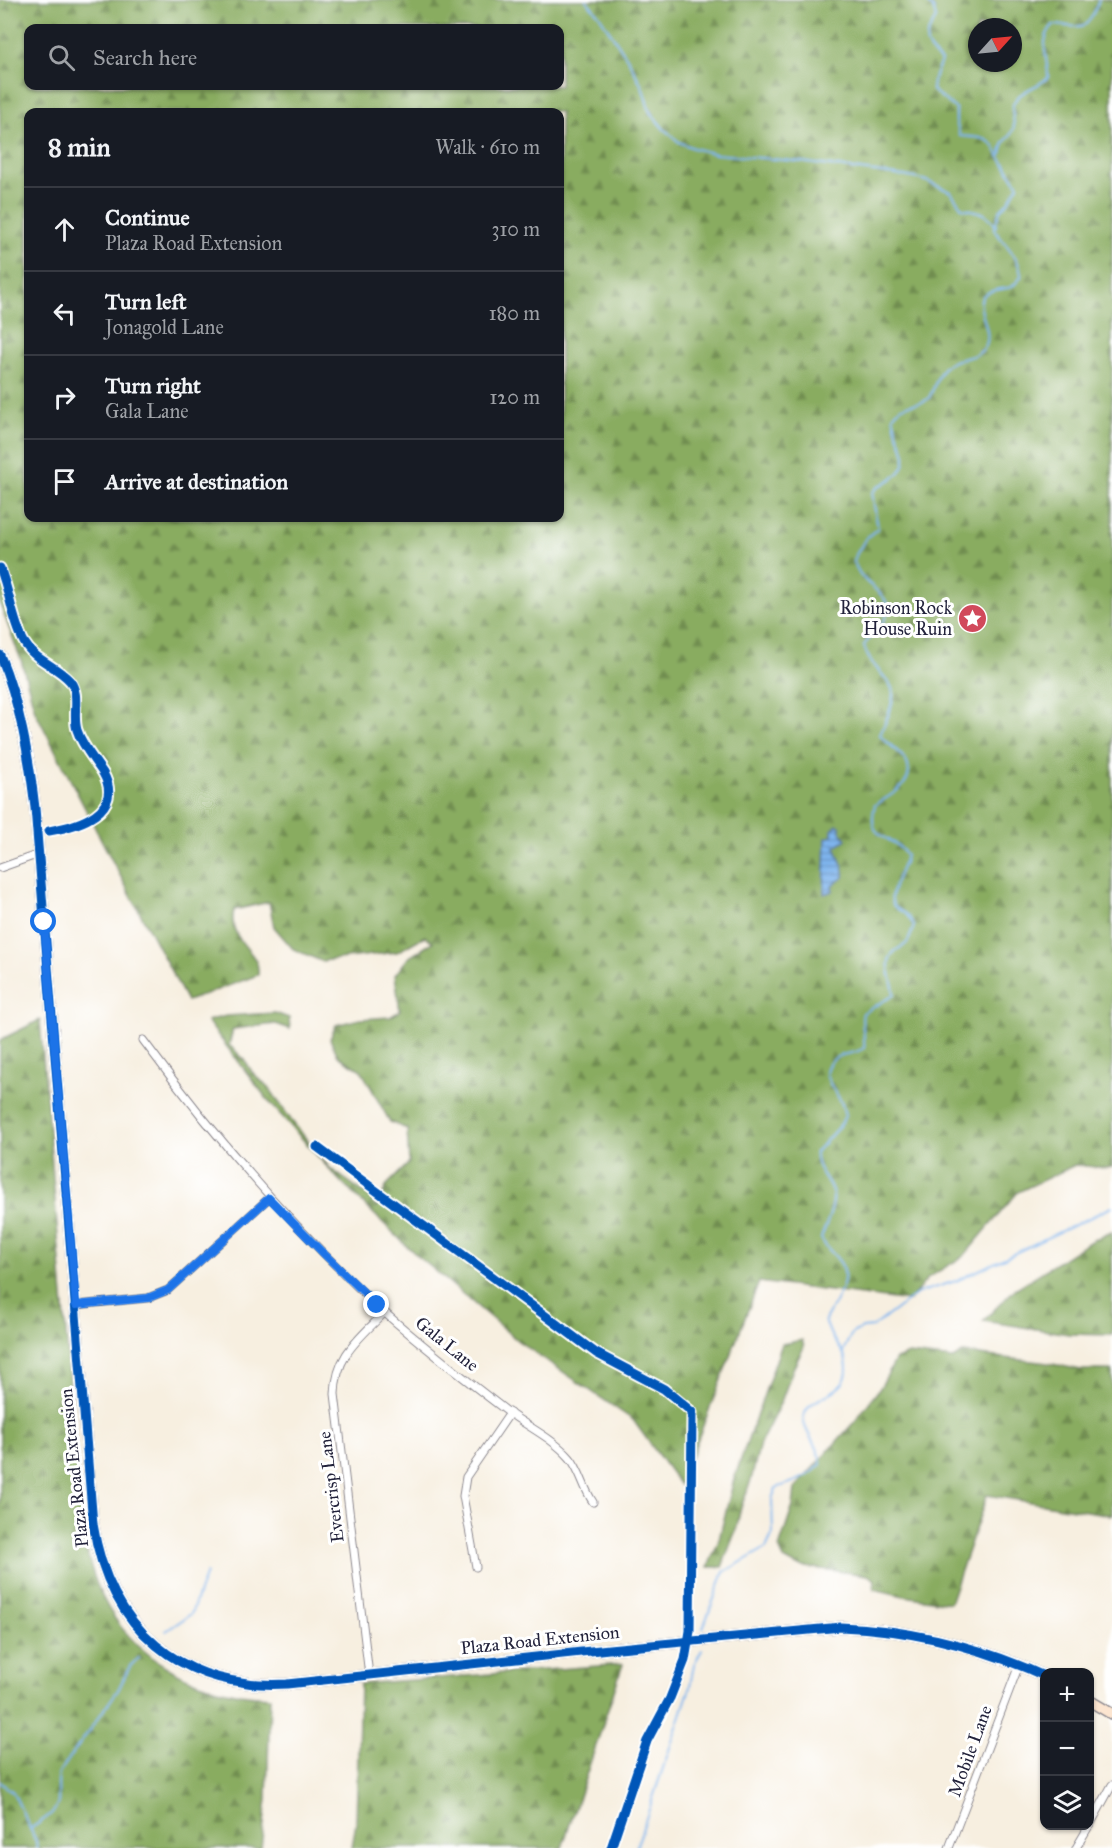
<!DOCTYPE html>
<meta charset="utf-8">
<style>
:root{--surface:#171b24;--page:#242831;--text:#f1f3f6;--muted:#9ea1a6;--line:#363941}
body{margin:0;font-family:"IM FELL Great Primer",serif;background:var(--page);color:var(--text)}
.controls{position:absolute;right:18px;bottom:18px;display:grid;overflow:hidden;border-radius:12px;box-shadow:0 2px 4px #0004}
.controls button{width:54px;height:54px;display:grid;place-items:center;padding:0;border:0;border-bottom:2px solid var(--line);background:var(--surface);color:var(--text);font:30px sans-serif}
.compass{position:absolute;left:968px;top:18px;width:54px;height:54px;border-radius:50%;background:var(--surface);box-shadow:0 2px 4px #0004;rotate:63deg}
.stop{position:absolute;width:18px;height:18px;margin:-14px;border:4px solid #1a73e8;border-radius:50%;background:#fff}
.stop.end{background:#1a73e8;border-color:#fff;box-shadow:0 2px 6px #0008}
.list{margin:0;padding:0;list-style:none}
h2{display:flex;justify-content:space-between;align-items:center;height:78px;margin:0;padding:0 24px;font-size:26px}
h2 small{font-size:20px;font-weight:400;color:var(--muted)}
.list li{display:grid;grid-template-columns:39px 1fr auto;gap:18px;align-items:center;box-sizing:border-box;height:84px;padding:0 24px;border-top:2px solid var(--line)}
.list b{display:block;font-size:22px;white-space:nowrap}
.list p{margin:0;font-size:20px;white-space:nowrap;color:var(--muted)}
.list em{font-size:20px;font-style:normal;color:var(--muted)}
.icon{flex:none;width:33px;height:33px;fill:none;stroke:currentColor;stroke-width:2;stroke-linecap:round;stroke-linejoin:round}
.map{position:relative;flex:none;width:1112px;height:1848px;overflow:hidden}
.search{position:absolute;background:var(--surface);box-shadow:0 2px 4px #0004;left:24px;top:24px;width:540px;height:66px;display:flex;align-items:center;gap:15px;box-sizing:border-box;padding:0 21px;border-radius:12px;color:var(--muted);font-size:22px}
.panel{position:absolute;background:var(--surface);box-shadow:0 2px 4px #0004;left:24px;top:108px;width:540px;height:414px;border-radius:12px}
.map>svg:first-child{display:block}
</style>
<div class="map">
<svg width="1112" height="1848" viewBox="0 0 1112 1848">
<defs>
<pattern id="forest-firs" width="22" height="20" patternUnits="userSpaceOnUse" patternTransform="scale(1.5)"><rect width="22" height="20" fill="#89ac60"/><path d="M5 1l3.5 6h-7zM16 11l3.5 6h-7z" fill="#708c50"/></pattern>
<pattern id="water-rules" width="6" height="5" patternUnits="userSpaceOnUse" patternTransform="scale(1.5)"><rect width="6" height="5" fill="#7fb5ee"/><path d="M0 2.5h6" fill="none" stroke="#6893c2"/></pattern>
</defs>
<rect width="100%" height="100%" fill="#fff"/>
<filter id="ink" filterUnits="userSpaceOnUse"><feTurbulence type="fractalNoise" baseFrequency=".0167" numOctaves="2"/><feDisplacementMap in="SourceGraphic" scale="12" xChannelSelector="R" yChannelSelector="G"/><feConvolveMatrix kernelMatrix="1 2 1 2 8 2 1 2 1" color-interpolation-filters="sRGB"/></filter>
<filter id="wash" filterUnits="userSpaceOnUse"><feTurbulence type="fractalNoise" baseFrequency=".008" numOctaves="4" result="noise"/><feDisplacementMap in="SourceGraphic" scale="24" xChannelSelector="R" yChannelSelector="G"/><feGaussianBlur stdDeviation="1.35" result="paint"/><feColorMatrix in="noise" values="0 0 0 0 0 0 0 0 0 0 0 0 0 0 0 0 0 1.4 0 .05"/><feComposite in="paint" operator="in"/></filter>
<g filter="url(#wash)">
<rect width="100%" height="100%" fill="#f7efe0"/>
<g fill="url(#forest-firs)" stroke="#56674e" stroke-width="1.5" fill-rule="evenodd">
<path d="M 0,0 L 1112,0 L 1112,1167 L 1106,1168 L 1075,1165 L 1018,1192 L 964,1256 L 929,1277 L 909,1301 L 759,1282 L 680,1485 L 633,1420 L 518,1341 L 411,1250 L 338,1179 L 271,1104 L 207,1021 L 226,1016 L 275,1013 L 289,1018 L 290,1029 L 276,1024 L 233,1029 L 229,1045 L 245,1060 L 252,1072 L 270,1089 L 291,1120 L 330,1168 L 371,1198 L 376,1208 L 387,1185 L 409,1163 L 407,1129 L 390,1122 L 361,1070 L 338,1056 L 330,1039 L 336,1025 L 360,1019 L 390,1017 L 400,1011 L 395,975 L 408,958 L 433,942 L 425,936 L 397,952 L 321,961 L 293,949 L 274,927 L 269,902 L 234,910 C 226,943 262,950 258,975 L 187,1001 L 107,851 L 35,711 L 21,660 L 0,604 ZM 977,27 L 1013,27 L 1013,63 L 977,63 ZM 28,28 L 560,28 L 560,86 L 28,86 ZM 28,112 L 560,112 L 560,518 L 28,518 Z"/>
<path d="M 40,1020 L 82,1525 C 86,1550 91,1573 102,1596 C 133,1661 200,1694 270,1697 L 267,1799 L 261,1848 L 0,1848 L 0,1040 Z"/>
<path d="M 1112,1232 L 1112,1335 L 1069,1334 L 983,1321 L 1015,1289 L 1091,1241 Z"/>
<path d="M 802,1340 L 804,1347 L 793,1369 L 781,1402 L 760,1444 L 751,1480 L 740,1510 L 737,1527 L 722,1567 L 708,1567 L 718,1543 L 734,1479 L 782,1344 Z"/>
<path d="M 963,1353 L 1048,1363 L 1081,1370 L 1112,1370 L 1112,1515 L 987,1495 L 950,1603 L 904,1596 L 874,1589 L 875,1580 L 868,1575 L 797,1566 L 784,1559 L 779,1548 L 793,1506 L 795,1488 L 856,1420 L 880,1388 L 896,1359 L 909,1354 L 953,1359 Z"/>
<path d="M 623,1664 L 562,1848 L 352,1848 L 356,1822 L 360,1684 Z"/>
</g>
<path fill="url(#water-rules)" stroke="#506c94" stroke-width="1.5" d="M 837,825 L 840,826 L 840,831 L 846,839 L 836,846 C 836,858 846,865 844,877 L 832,885 L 833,891 L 824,894 L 826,838 L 832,836 L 832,830 Z"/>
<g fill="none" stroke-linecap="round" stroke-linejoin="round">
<g stroke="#7fb5ee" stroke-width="2">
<path d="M 586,0 L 599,15 L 629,61 L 642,86 L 650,112 L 664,129 L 679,142 L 693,148 L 716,154 L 794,161 L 904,176 L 924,180 L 951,192 L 962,208 C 979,212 985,210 996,226"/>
<path d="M 923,0 L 933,8 L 936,18 C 923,41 922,43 941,61 L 933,81 L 932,90 L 956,109 L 956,121 L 960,136 C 980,138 991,135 999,156"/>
<path d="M 843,1351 L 852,1333 L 863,1328 L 873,1327 L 918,1293 L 956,1281 L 1112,1207"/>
<path d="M 703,1628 L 724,1572 L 766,1548 L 773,1533 L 772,1499 L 776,1488 C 794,1482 808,1478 821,1464 C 820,1447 801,1429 804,1416 C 811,1391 854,1398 846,1361 C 844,1351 838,1346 832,1337 C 829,1332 827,1326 825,1320 C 833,1304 852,1281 841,1264 C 835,1254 826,1249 821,1238 C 825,1227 832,1213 833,1201 C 836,1183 813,1171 816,1152 L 841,1124 L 845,1116 C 844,1111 843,1106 841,1102 C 834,1087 814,1071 837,1057 C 846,1052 853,1055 864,1048 C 866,1035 860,1025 863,1013 L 894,995 C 894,984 887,971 889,961 C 891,951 899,949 906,944 C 910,939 912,932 914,926 C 912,922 909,917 906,914 C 902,911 897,910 894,906 C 885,895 904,869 906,855 C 892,832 865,843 875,805 C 889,796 916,784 907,763 C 902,752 887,744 880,735 C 885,722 893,708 893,694 C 893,679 868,667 864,645 C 871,636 884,625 887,614 C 891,597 874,590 865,580 C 859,575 856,567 853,560 L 866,538 L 878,528 L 872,493 C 879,483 890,482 898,474 C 911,460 903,449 898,435 C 895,429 895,422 893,416 C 905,399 915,408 928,399 C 935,389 936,375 945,366 C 957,355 977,362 986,345 C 993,329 973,306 984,295 C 991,288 1003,290 1011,287 C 1015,285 1018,280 1021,277 C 1021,258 1004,244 994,229 L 1000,210 L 1008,202 L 1018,185 L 1000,157 C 1001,153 1002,147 1004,143 C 1008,137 1013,134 1014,126 C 1014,116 1009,108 1016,99 C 1025,88 1039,87 1048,77 C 1048,57 1038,42 1053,25 C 1085,27 1087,32 1099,0"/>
<path d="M 166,1631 L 191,1614 L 206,1573"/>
<path d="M 0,1782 L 13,1792 L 36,1841 L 37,1848"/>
<path d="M 30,1829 C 38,1823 57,1813 58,1802 C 59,1792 57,1783 59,1773 L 118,1690 L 130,1666 L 139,1658"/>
<path d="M 636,1848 L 689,1691 L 694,1664 L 702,1650"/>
</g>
</g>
</g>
<g filter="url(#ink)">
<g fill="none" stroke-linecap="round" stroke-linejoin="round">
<defs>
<g id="street">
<path d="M 0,868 L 39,854"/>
<path d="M 143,1040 C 215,1138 294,1229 384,1312 C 424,1347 466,1380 508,1412 C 528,1427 554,1439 570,1458 C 581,1471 583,1488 593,1502"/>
<path d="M 76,1305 L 148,1298 L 168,1290 L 269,1198"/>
<path d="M 476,1567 L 463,1496 L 466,1477 L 510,1413"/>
<path d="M 369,1675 L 335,1394 C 336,1354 359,1339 385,1312"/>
<path d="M 1090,1825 L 1112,1785"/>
<path d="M 949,1848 L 1019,1665"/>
<path d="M 1076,1848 L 1089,1826"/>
</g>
<g id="secondary">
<path d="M 0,655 C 20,704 29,756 35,808 L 93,1524 C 109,1628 181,1690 287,1684 L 609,1649 L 841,1627 C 913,1630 979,1646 1044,1676"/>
<path d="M 1090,1701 L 1112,1714"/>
</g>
</defs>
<use href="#street" stroke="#8c888e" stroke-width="9"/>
<use href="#secondary" stroke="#8c888e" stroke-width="13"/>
<use href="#street" stroke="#fff" stroke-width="7"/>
<use href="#secondary" stroke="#fce5d0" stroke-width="10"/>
<defs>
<g id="cycleway">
<path d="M 0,568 C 10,592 12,620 24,642 C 34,660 57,666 70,681 C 81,695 72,714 77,730 C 82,746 94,759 103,773 C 125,812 78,826 49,831"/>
<path d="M 0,655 C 20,704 29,756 35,808 L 93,1524 C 109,1628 181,1690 287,1684 L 609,1649 L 841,1627 C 913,1630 979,1646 1044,1676"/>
<path d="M 317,1147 L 596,1353 L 664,1389 L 692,1412 L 690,1631 L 685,1660 L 670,1698 L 647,1741 L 611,1848"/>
</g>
</defs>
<use href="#cycleway" stroke="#fff" stroke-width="13"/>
<use href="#cycleway" stroke="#0057b8" stroke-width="9"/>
</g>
</g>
<g fill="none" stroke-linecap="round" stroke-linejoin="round" filter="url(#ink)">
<path stroke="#1a73e8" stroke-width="8" d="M 44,922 L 76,1305 L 148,1298 L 168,1290 L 269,1198 L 322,1252 L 377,1305"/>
</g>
<defs>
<symbol id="sight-disc" viewBox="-11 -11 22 22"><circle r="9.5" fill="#d1495b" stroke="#fff"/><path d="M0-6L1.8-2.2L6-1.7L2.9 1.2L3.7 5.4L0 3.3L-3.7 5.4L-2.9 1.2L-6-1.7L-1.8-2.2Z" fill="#fff"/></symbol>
</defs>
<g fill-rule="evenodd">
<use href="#sight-disc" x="956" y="602" width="33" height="33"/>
</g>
<g text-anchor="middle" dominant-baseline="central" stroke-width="6" stroke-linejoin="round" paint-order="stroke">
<g font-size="18" fill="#22223b" stroke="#fff" text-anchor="end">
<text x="952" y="608">Robinson Rock<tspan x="952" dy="21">House Ruin</tspan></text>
</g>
<g font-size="18" fill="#22223b" stroke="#fff">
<text transform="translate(447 1344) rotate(39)">Gala Lane</text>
<text transform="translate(74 1468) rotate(-96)">Plaza Road Extension</text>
<text transform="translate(331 1487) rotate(-97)">Evercrisp Lane</text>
<text transform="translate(540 1640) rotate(-6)">Plaza Road Extension</text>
<text transform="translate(970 1751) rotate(-70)">Mobile Lane</text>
</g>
</g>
</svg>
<div class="controls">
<button>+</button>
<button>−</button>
<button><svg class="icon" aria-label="layers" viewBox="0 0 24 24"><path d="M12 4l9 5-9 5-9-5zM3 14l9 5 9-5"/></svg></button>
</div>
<svg class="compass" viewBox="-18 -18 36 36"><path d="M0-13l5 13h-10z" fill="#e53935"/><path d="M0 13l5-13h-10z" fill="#9ea1a6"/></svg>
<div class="stop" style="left:44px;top:922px"></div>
<div class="stop end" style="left:377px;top:1305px"></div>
<div class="search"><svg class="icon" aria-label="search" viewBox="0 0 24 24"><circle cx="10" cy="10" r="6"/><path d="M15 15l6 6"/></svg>Search here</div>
<section class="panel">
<h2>8 min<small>Walk · 610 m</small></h2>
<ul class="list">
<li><svg class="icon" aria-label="ahead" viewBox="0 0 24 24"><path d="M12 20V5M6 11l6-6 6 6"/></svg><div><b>Continue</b><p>Plaza Road Extension</p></div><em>310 m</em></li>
<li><svg class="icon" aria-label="left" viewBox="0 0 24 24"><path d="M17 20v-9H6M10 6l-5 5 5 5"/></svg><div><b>Turn left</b><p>Jonagold Lane</p></div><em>180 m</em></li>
<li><svg class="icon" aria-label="right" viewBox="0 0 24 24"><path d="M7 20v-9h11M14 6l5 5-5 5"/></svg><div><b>Turn right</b><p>Gala Lane</p></div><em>120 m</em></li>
<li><svg class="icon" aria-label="arrive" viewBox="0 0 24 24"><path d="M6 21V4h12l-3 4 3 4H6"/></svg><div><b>Arrive at destination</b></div></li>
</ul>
</section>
</div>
